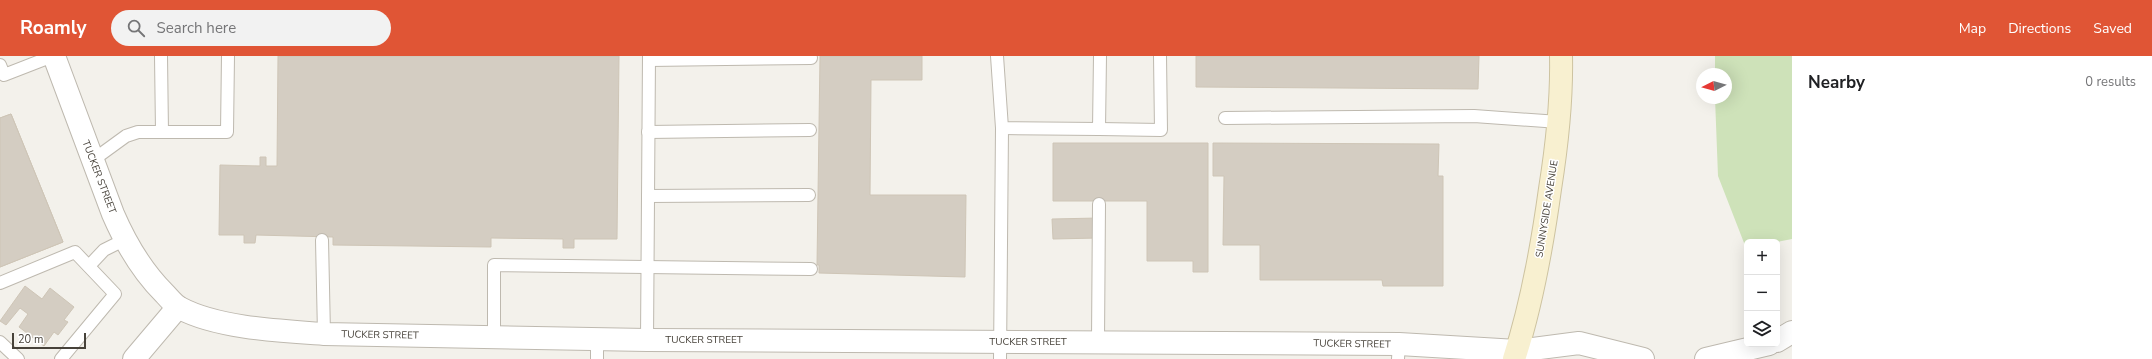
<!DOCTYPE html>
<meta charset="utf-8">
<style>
:root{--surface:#fff;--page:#f2f2f2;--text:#202124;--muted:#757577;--line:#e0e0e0;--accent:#e05535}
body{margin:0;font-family:"Nunito Sans",sans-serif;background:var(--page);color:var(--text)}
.controls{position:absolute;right:12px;bottom:12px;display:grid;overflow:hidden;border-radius:6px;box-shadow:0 4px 16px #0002}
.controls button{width:36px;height:36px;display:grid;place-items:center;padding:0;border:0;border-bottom:1px solid var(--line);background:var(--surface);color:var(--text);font:20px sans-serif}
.compass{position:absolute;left:1696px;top:12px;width:36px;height:36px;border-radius:50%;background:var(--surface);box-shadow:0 4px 16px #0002;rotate:264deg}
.scale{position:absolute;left:12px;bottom:10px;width:74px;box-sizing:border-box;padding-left:4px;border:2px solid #47423a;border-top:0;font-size:11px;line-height:14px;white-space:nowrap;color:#47423a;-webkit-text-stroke:3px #fff;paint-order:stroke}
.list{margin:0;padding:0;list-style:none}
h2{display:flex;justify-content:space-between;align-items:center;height:52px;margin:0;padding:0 16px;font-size:17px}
h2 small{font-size:13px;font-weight:400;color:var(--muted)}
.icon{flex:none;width:22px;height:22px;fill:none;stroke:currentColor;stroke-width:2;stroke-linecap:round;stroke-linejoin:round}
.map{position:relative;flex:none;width:1792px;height:303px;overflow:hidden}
header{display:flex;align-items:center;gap:24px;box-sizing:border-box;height:56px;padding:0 20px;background:var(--accent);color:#fff}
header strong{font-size:19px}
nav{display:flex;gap:22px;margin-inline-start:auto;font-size:14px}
.search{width:280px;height:36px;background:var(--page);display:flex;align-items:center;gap:10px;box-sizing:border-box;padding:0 14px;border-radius:22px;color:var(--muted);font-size:15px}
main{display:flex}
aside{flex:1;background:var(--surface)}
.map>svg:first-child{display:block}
</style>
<header>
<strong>Roamly</strong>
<div class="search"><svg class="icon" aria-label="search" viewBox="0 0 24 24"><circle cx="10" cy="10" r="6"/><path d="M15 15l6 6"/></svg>Search here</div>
<nav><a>Map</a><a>Directions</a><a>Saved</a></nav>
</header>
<main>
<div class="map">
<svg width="1792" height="303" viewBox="0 0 1792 303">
<rect width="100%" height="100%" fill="#f3f1eb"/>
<path fill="#cee2b9" d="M 1715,0 L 1792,0 L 1792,183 L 1776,186 L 1747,186 L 1746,192 L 1718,120 L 1715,42 L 1726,42 L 1726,18 L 1715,18 Z"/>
<g fill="#d4cdc2" stroke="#cec5b6">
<path d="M 278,0 L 619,0 L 617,183 L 574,183 L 574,192 L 563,192 L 563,183 L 491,182 L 491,191 L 333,189 L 333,181 L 256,179 L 255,187 L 244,187 L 244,179 L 219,179 L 220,109 L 260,110 L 260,101 L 266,101 L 266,110 L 277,110 Z"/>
<path d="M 820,0 L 922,0 L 922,24 L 871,24 L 870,139 L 966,139 L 965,221 L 819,217 L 819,209 L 817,209 Z"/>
<path d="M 1196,0 L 1479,0 L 1478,33 L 1196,31 Z"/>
<path d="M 11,58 L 63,186 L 0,211 L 0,62 Z"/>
<path d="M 11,58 L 63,186 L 0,211 L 0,62 Z"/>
<path d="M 1053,87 L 1208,87 L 1208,216 L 1193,216 L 1193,205 L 1147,205 L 1147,145 L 1053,145 Z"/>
<path d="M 1213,87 L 1439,88 L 1438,120 L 1443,120 L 1443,230 L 1383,230 L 1382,224 L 1260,224 L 1260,189 L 1223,189 L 1224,120 L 1213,120 Z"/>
<path d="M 1098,162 L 1098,182 L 1053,183 L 1052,163 Z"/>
<path d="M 25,230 L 42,243 L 50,232 L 74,251 L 64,264 L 68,266 L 58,279 L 54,276 L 44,290 L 19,271 L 28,258 L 20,252 L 6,269 L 0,265 Z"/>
</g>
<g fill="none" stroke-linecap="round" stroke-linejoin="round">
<defs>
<g id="lane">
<path d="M 161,0 L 162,76"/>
<path d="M 997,0 L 1002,72 L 1099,73 L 1100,0"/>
<path d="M 649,4 L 811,2"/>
<path d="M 0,9 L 4,19 L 53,0"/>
<path d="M 1225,62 L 1474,60 L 1559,66"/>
<path d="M 1099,73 L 1161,74 L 1160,0"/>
<path d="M 648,76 L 810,74"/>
<path d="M 93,104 L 126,80 L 138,76 L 227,76 L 228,0"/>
<path d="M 648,140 L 809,139"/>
<path d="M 322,184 L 324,278"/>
<path d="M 89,210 L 104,194 L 124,184"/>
<path d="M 0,227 L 75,196 L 115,238 L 61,303"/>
<path d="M 494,281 L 494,209 L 811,213"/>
<path d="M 647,284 L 649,0"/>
<path d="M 1098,285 L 1099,148"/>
<path d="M 0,286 L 18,303"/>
<path d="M 597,303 L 597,283"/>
<path d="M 1000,303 L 1002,72"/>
<path d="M 1398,303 L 1399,288"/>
</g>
<g id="street">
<path d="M 54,0 L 113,158 C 126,188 141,214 164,237 C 169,242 174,249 180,252 C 217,272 281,275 324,278 L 647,284 L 1399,288 L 1517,295 L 1579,287 L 1643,303"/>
<path d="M 1777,285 L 1792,276"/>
<path d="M 134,303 L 178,251"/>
<path d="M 1706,303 L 1769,288"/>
</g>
<path id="secondary" d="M 1514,303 C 1532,248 1542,191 1550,133 C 1557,89 1562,45 1561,0"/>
</defs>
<use href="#lane" stroke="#beb9af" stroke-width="14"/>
<use href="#street" stroke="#beb9af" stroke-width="24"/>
<use href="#secondary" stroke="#cdc3a0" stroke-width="24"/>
<use href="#lane" stroke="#fff" stroke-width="12"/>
<use href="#street" stroke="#fff" stroke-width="22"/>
<use href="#secondary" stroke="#f8f0d0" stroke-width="22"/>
</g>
<g text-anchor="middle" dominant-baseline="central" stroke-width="3" stroke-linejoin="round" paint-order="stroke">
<g font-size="10" fill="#47423a" stroke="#fff">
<text transform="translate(99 121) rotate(69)">TUCKER STREET</text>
<text transform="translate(1547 153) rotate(-81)">SUNNYSIDE AVENUE</text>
<text transform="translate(380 279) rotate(1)">TUCKER STREET</text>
<text x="704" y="284">TUCKER STREET</text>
<text x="1028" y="286">TUCKER STREET</text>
<text transform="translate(1352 288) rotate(1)">TUCKER STREET</text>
</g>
</g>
</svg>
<div class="controls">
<button>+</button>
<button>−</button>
<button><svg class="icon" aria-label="layers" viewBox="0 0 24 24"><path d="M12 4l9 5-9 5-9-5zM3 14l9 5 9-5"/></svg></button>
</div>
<svg class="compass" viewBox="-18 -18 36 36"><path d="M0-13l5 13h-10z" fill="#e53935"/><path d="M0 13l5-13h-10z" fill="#757577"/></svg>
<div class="scale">20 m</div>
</div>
<aside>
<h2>Nearby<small>0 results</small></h2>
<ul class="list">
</ul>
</aside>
</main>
